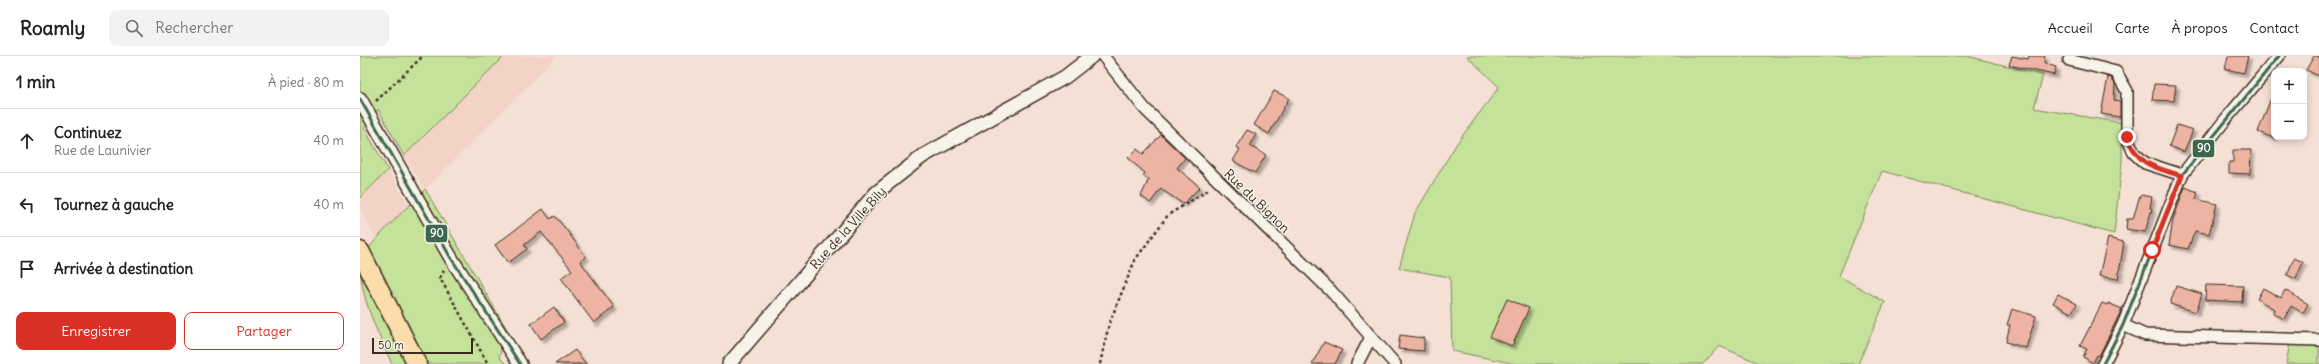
<!DOCTYPE html>
<html lang="fr">
<meta charset="utf-8">
<style>
:root{--surface:#fff;--page:#f2f2f2;--text:#222;--muted:#767676;--line:#e0e0e0;--accent:#d93025}
body{margin:0;font-family:Delius,sans-serif;background:var(--page);color:var(--text)}
.controls{position:absolute;right:12px;top:12px;display:grid;overflow:hidden;border-radius:8px;box-shadow:0 2px 10px #0003}
.controls button{width:36px;height:36px;display:grid;place-items:center;padding:0;border:0;border-bottom:1px solid var(--line);background:var(--surface);color:var(--text);font:20px sans-serif}
.scale{position:absolute;left:12px;bottom:10px;width:101px;box-sizing:border-box;padding-left:4px;border:2px solid #3b2a1e;border-top:0;font-size:11px;line-height:14px;white-space:nowrap;color:#3b2a1e;-webkit-text-stroke:3px #f7f3e8;paint-order:stroke}
.stop{position:absolute;width:12px;height:12px;margin:-9px;border:3px solid #d93025;border-radius:50%;background:#fff}
.stop.end{background:#d93025;border-color:#fff;box-shadow:0 1px 4px #0008}
.list{margin:0;padding:0;list-style:none}
h2{display:flex;justify-content:space-between;align-items:center;height:52px;margin:0;padding:0 16px;font-size:17px}
h2 small{font-size:13px;font-weight:400;color:var(--muted)}
.list li{display:grid;grid-template-columns:26px 1fr auto;gap:12px;align-items:center;box-sizing:border-box;height:64px;padding:0 16px;border-top:1px solid var(--line)}
.list b{display:block;font-size:15px;white-space:nowrap}
.list p{margin:0;font-size:13px;white-space:nowrap;color:var(--muted)}
.list em{font-size:13px;font-style:normal;color:var(--muted)}
.actions{display:flex;gap:8px;padding:12px 16px}
.actions a{flex:1;padding:9px 0;border:1px solid var(--accent);border-radius:8px;text-align:center;font-size:14px;color:var(--accent)}
.actions .main{background:var(--accent);color:#fff}
.icon{flex:none;width:22px;height:22px;fill:none;stroke:currentColor;stroke-width:2;stroke-linecap:round;stroke-linejoin:round}
.map{position:relative;flex:none;width:1959px;height:308px;overflow:hidden}
header{display:flex;align-items:center;gap:24px;box-sizing:border-box;height:56px;padding:0 20px;background:var(--surface);border-bottom:1px solid var(--line)}
header strong{font-size:19px}
nav{display:flex;gap:22px;margin-inline-start:auto;font-size:14px}
.search{width:280px;height:36px;background:var(--page);display:flex;align-items:center;gap:10px;box-sizing:border-box;padding:0 14px;border-radius:8px;color:var(--muted);font-size:15px}
main{display:flex}
aside{flex:1;background:var(--surface)}
.map>svg:first-child{display:block}
</style>
<header>
<strong>Roamly</strong>
<div class="search"><svg class="icon" aria-label="search" viewBox="0 0 24 24"><circle cx="10" cy="10" r="6"/><path d="M15 15l6 6"/></svg>Rechercher</div>
<nav><a>Accueil</a><a>Carte</a><a>À propos</a><a>Contact</a></nav>
</header>
<main>
<aside>
<h2>1 min<small>À pied · 80 m</small></h2>
<ul class="list">
<li><svg class="icon" aria-label="ahead" viewBox="0 0 24 24"><path d="M12 20V5M6 11l6-6 6 6"/></svg><div><b>Continuez</b><p>Rue de Launivier</p></div><em>40 m</em></li>
<li><svg class="icon" aria-label="left" viewBox="0 0 24 24"><path d="M17 20v-9H6M10 6l-5 5 5 5"/></svg><div><b>Tournez à gauche</b></div><em>40 m</em></li>
<li><svg class="icon" aria-label="arrive" viewBox="0 0 24 24"><path d="M6 21V4h12l-3 4 3 4H6"/></svg><div><b>Arrivée à destination</b></div></li>
</ul>
<div class="actions"><a class="main">Enregistrer</a><a>Partager</a></div>
</aside>
<div class="map">
<svg width="1959" height="308" viewBox="0 0 1959 308">
<defs>
<filter id="shadow"><feDropShadow dx="3.5" dy="3.5" stdDeviation="1" flood-color="#0004"/></filter>
</defs>
<rect width="100%" height="100%" fill="#f4e0d4"/>
<filter id="ink" filterUnits="userSpaceOnUse"><feTurbulence type="fractalNoise" baseFrequency=".025" numOctaves="2"/><feDisplacementMap in="SourceGraphic" scale="8" xChannelSelector="R" yChannelSelector="G"/><feConvolveMatrix kernelMatrix="1 2 1 2 8 2 1 2 1" color-interpolation-filters="sRGB"/></filter>
<g filter="url(#ink)">
<g fill="#f2d3c6">
<path d="M 144,0 L 197,0 L 65,133 L 44,100 Z"/>
<path d="M 28,114 L 49,150 L 16,184 L 0,153 L 0,142 Z"/>
</g>
<g fill="#c4e29a" stroke="#80865c">
<path d="M 0,0 L 144,0 L 44,100 L 18,53 L 4,72 L 28,114 L 0,142 Z"/>
<path d="M 1107,0 L 1607,0 L 1683,19 L 1674,52 L 1762,67 L 1762,106 L 1754,178 L 1522,115 L 1479,220 L 1525,246 L 1498,308 L 1401,308 L 1359,290 L 1343,308 L 1156,308 L 1092,295 L 1090,221 L 1039,212 L 1055,157 L 1097,87 L 1139,31 Z"/>
<path d="M 65,133 L 148,275 L 139,301 L 146,308 L 32,308 C 18,277 0,242 0,206 C 2,194 54,145 65,133 Z"/>
<path d="M 1930,287 L 1959,288 L 1959,308 L 1926,308 Z"/>
</g>
<g fill="#edb4a4" stroke="#3b2a1e" filter="url(#shadow)">
<path d="M 1652,0 L 1668,3 L 1669,0 L 1685,0 L 1684,7 L 1696,11 L 1694,19 L 1649,9 Z"/>
<path d="M 1868,0 L 1888,0 L 1884,17 L 1865,13 Z"/>
<path d="M 1954,0 L 1959,0 L 1959,20 L 1946,14 Z"/>
<path d="M 1748,21 L 1751,22 L 1755,28 L 1754,44 L 1760,45 L 1760,61 L 1741,58 Z"/>
<path d="M 1794,28 L 1816,29 L 1814,45 L 1792,44 Z"/>
<path d="M 914,35 L 929,42 L 909,78 L 894,69 Z"/>
<path d="M 1913,37 L 1914,37 L 1914,82 L 1898,76 Z"/>
<path d="M 1817,69 L 1833,74 L 1824,96 L 1809,90 Z"/>
<path d="M 887,74 L 896,78 L 890,90 L 906,99 L 895,117 L 873,105 L 880,93 L 876,91 Z"/>
<path d="M 801,79 L 825,102 L 817,112 L 840,131 L 823,148 L 801,133 L 790,147 L 781,140 L 789,123 L 783,120 L 785,117 L 768,102 L 777,93 L 783,98 Z"/>
<path d="M 1873,94 L 1891,94 L 1890,118 L 1869,117 L 1869,106 L 1873,106 Z"/>
<path d="M 1825,131 L 1838,136 L 1836,143 L 1857,148 L 1849,178 L 1835,175 L 1828,193 L 1809,189 L 1813,164 Z"/>
<path d="M 1780,139 L 1792,141 L 1790,152 L 1792,153 L 1785,176 L 1766,173 L 1767,163 L 1773,163 Z"/>
<path d="M 183,153 L 190,163 L 195,160 L 208,176 L 226,201 L 220,205 L 254,251 L 234,267 L 201,222 L 212,214 L 181,176 L 164,189 L 167,193 L 148,207 L 135,189 Z"/>
<path d="M 1748,182 L 1764,186 L 1758,223 L 1739,220 Z"/>
<path d="M 1934,202 L 1943,206 L 1936,223 L 1927,219 Z"/>
<path d="M 1846,229 L 1883,230 L 1882,246 L 1845,244 Z"/>
<path d="M 1816,230 L 1842,238 L 1836,256 L 1810,248 Z"/>
<path d="M 1903,232 L 1921,242 L 1925,234 L 1948,248 L 1943,257 L 1931,250 L 1924,263 L 1913,257 L 1914,253 L 1897,243 Z"/>
<path d="M 1698,238 L 1717,248 L 1711,257 L 1693,247 Z"/>
<path d="M 1147,243 L 1169,252 L 1152,290 L 1130,281 Z"/>
<path d="M 1742,247 L 1747,249 L 1748,247 L 1762,253 L 1739,300 L 1737,299 L 1733,307 L 1723,301 L 1727,293 L 1720,290 Z"/>
<path d="M 194,251 L 204,266 L 181,283 L 171,268 Z"/>
<path d="M 1652,253 L 1676,260 L 1666,292 L 1646,286 L 1650,269 L 1647,269 Z"/>
<path d="M 1040,279 L 1064,282 L 1064,295 L 1038,293 Z"/>
<path d="M 964,286 L 982,294 L 975,308 L 952,308 Z"/>
<path d="M 215,294 L 226,308 L 195,308 Z"/>
</g>
<g fill="none" stroke-linecap="round" stroke-linejoin="round">
<defs>
<g id="minor">
<path d="M 743,0 L 785,53 L 971,235 L 1035,308"/>
<path d="M 1709,4 L 1756,16 L 1767,35 L 1767,81 L 1774,97 L 1785,107 L 1822,119"/>
<path d="M 1763,269 L 1785,279 L 1959,284"/>
<path d="M 997,308 L 1011,281"/>
<path d="M 1743,308 L 1763,269 L 1822,119 L 1865,64 L 1919,0"/>
</g>
<g id="tertiary">
<path d="M 0,43 L 91,202 L 160,308"/>
<path d="M 369,308 L 516,137 L 563,100 L 705,21 L 732,0"/>
</g>
<path id="trunk" d="M 0,195 L 57,308"/>
</defs>
<use href="#minor" stroke="#3b2a1e" stroke-width="14"/>
<use href="#tertiary" stroke="#3b2a1e" stroke-width="16"/>
<use href="#trunk" stroke="#3b2a1e" stroke-width="21"/>
<g stroke="#3b2a1e" stroke-width="2.5" stroke-dasharray="3 3" stroke-linecap="butt">
<path d="M 16,45 L 63,0"/>
<path d="M 84,214 L 80,222 L 128,308"/>
<path d="M 740,308 L 749,268 L 775,204 L 808,159 L 850,133"/>
</g>
<use href="#minor" stroke="#f7f3e8" stroke-width="11"/>
<use href="#tertiary" stroke="#f7f3e8" stroke-width="13"/>
<use href="#trunk" stroke="#faddab" stroke-width="18"/>
<defs>
<g id="bus-1">
<path d="M 0,43 L 91,202 L 160,308"/>
<path d="M 1743,308 L 1763,269 L 1822,119 L 1919,0"/>
</g>
</defs>
<use href="#bus-1" stroke="#f7f3e8" stroke-width="6"/>
<use href="#bus-1" stroke="#3e6750" stroke-width="3"/>
</g>
</g>
<g fill="none" stroke-linecap="round" stroke-linejoin="round" filter="url(#ink)">
<path stroke="#d93025" stroke-width="5" d="M 1767,81 C 1780,111 1793,110 1822,120 L 1792,194"/>
</g>
<g text-anchor="middle" dominant-baseline="central" stroke-width="3" stroke-linejoin="round" paint-order="stroke">
<g font-size="13" fill="#3b2a1e" stroke="#f7f3e8">
<text transform="translate(897 145) rotate(44)">Rue du Bignon</text>
<text transform="translate(488 172) rotate(-48)">Rue de la Ville Bily</text>
</g>
</g>
<g stroke="#f7f3e8" stroke-width="1.5">
<rect x="1832" y="83" width="23" height="19" rx="4" fill="#3e6750"/>
<rect x="65" y="168" width="23" height="19" rx="4" fill="#3e6750"/>
</g>
<g font-size="11" text-anchor="middle" font-weight="bold" fill="#fff">
<text x="1844" y="96">90</text>
<text x="77" y="181">90</text>
</g>
</svg>
<div class="controls">
<button>+</button>
<button>−</button>
</div>
<div class="scale">50 m</div>
<div class="stop" style="left:1792px;top:194px"></div>
<div class="stop end" style="left:1767px;top:81px"></div>
</div>
</main>
